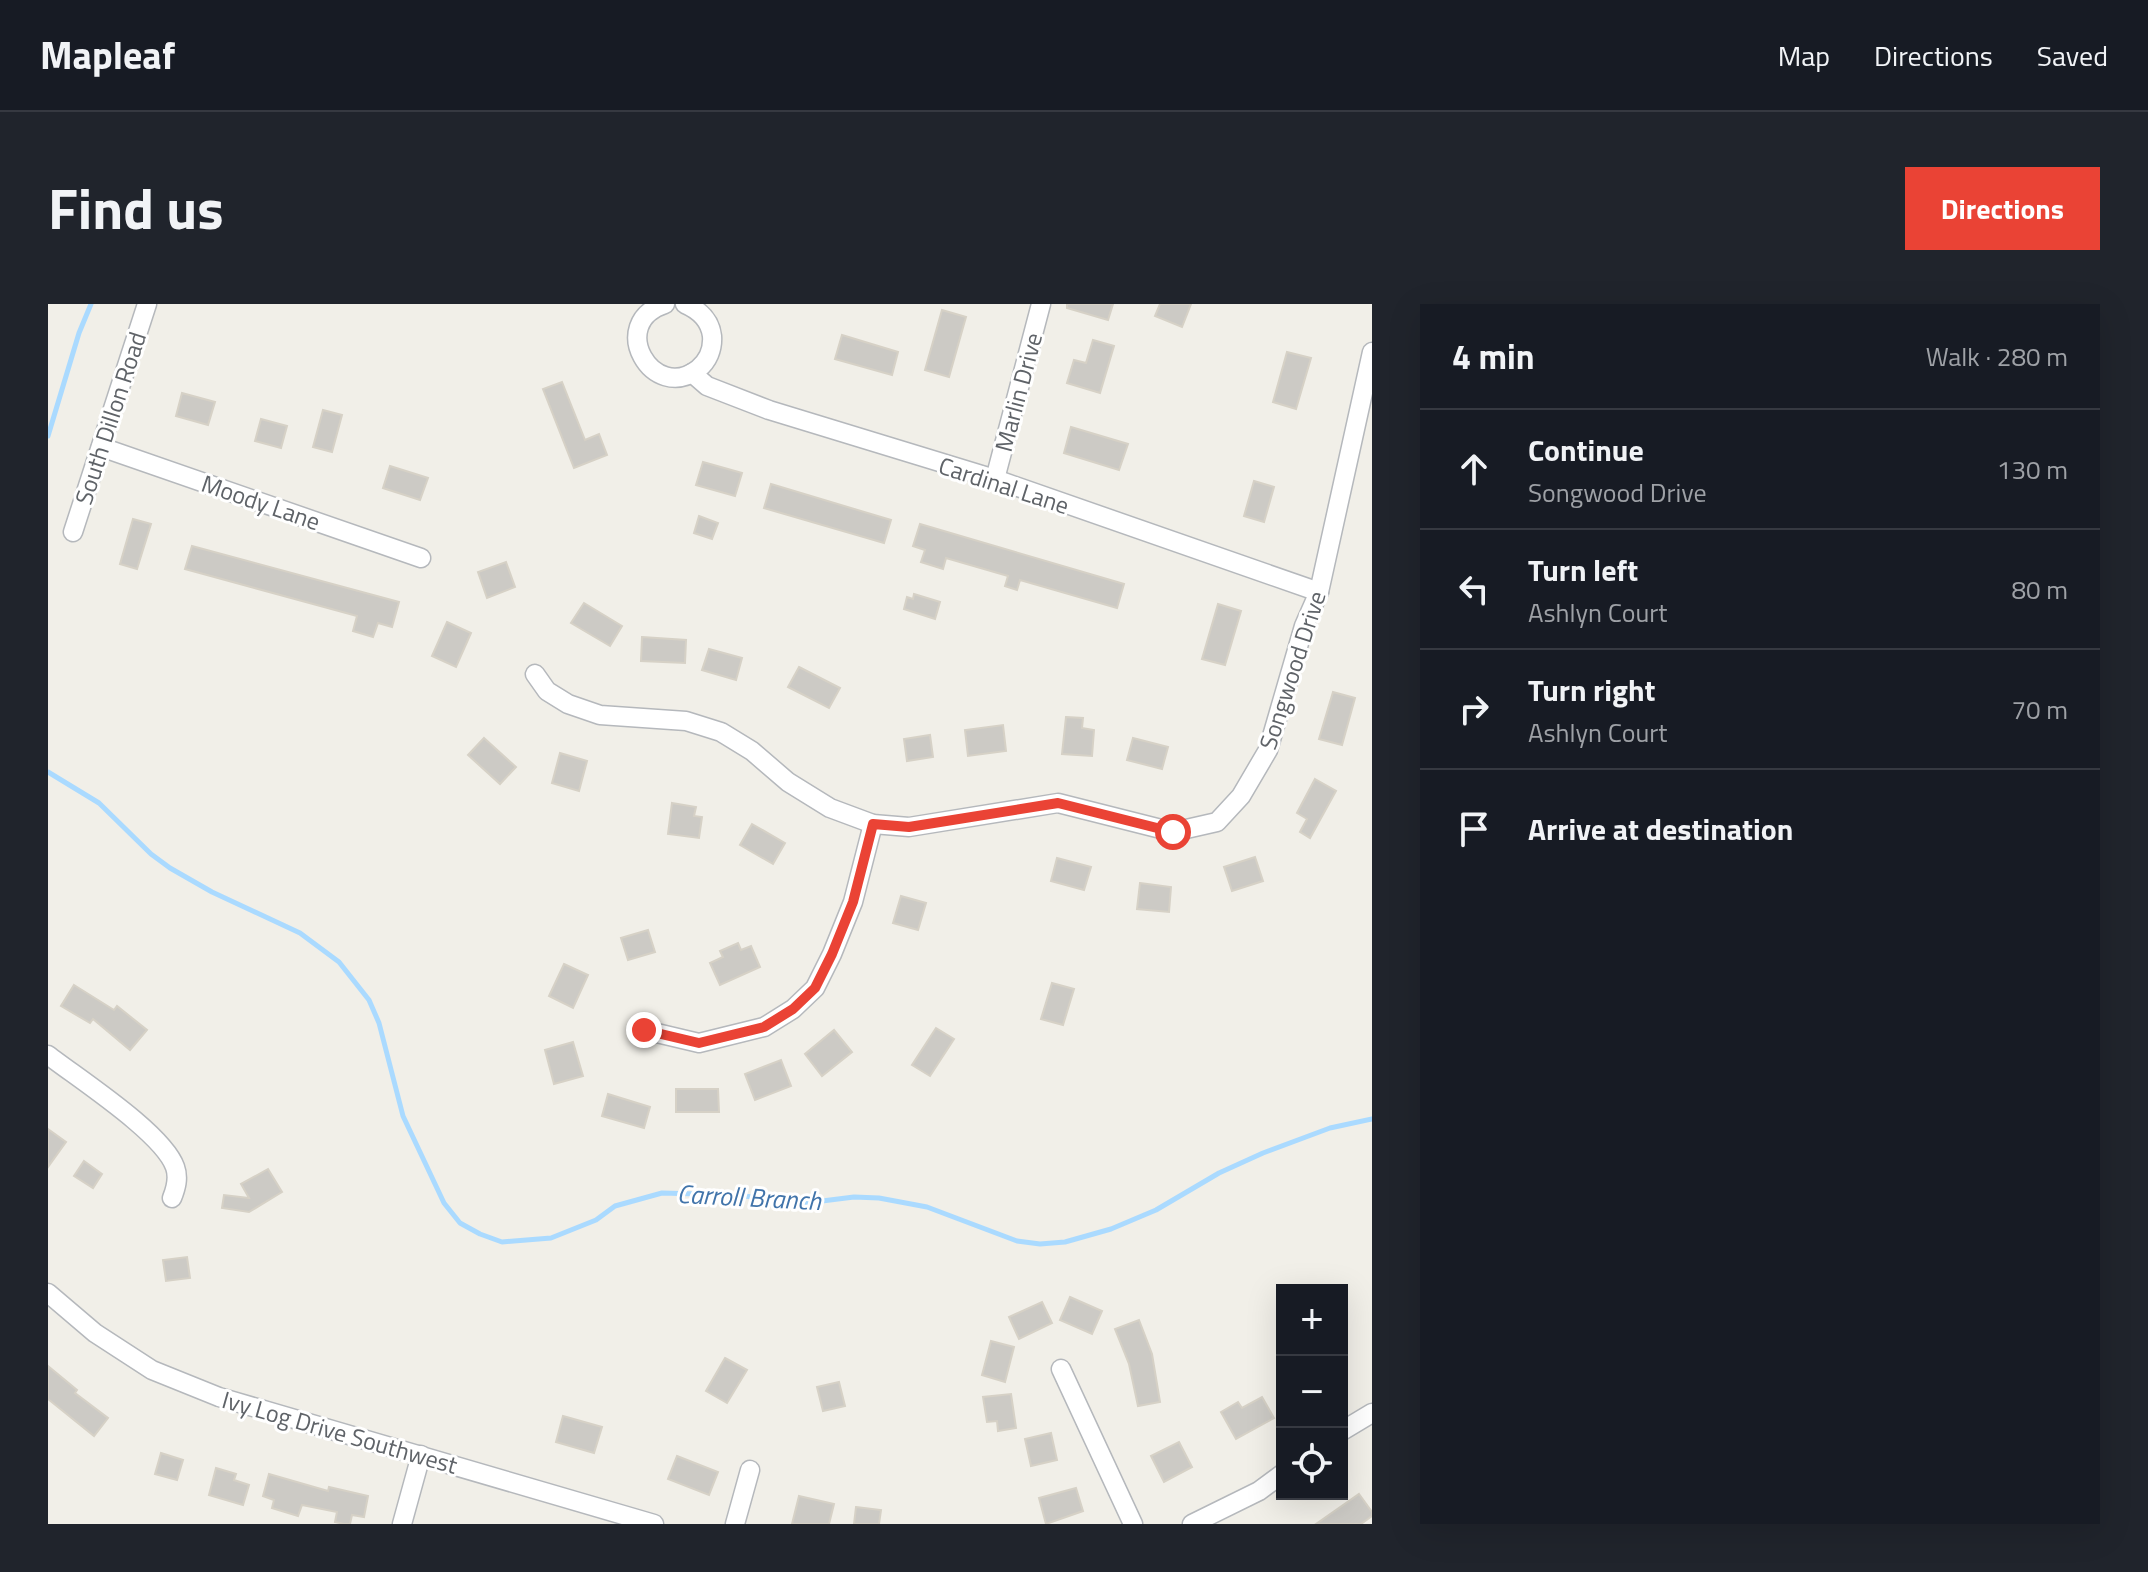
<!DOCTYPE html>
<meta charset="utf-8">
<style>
:root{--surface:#171b24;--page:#20242c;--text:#f1f3f6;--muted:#9ea1a6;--line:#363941;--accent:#ea4335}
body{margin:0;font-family:"Titillium Web",sans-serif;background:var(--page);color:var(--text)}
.controls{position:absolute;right:24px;bottom:24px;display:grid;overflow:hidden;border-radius:0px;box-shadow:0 8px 32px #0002}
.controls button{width:72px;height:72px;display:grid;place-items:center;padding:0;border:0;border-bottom:2px solid var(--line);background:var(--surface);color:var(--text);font:40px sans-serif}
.stop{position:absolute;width:24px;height:24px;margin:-18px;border:6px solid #ea4335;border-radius:50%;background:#fff}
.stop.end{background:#ea4335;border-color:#fff;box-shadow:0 2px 8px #0008}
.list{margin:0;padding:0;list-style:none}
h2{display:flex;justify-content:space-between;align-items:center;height:104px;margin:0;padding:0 32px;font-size:34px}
h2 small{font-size:26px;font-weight:400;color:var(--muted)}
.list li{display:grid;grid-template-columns:52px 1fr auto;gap:24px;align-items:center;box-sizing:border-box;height:120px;padding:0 32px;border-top:2px solid var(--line)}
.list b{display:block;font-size:30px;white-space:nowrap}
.list p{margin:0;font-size:26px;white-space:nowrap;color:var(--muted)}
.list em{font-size:26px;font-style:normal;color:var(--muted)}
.icon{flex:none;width:44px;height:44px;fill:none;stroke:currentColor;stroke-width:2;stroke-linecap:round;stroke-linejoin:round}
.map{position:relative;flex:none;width:1324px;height:1220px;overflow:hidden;border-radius:0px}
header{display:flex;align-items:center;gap:48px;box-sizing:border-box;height:112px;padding:0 40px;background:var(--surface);border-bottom:2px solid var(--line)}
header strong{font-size:38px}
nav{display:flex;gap:44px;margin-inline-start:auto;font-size:28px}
.intro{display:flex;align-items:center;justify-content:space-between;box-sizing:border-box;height:192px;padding:0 48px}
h1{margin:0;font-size:56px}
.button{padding:20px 36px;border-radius:0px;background:var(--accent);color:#fff;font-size:28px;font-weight:700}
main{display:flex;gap:48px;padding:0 48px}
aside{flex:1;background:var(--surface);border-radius:0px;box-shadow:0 8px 32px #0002}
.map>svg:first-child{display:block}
</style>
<header>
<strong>Mapleaf</strong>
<nav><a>Map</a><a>Directions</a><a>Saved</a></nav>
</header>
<div class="intro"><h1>Find us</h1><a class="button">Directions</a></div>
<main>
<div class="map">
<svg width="1324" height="1220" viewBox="0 0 1324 1220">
<rect width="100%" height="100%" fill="#f1efe8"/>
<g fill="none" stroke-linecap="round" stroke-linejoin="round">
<g stroke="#aadaff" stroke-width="5">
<path d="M 0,132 L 31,29 L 43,0"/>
<path d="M 0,468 L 51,499 L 103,550 L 122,564 L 164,588 L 252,629 L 291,658 L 321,696 L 331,719 L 355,812 L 396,899 L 412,919 L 432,930 L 454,938 L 503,934 L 548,916 L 567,902 L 614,889 L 687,891 L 758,899 L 806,893 L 831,894 L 879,903 L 969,937 L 992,940 L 1017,938 L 1063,925 L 1108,906 L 1171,869 L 1215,849 L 1282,824 L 1324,815"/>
</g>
</g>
<g fill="#cccac5" stroke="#d6d1c6" stroke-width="2">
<path d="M 1019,0 L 1065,0 L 1060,16 L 1019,4 Z"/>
<path d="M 1112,0 L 1143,0 L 1134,23 L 1107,12 Z"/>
<path d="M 894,6 L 918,13 L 901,73 L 877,66 Z"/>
<path d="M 794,31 L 850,48 L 844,71 L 787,55 Z"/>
<path d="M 1045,36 L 1066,42 L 1052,89 L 1019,79 L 1026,56 L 1038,59 Z"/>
<path d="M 1239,48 L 1263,54 L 1248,105 L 1225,98 Z"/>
<path d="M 514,78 L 537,136 L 551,130 L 559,151 L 526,164 L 495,85 Z"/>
<path d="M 134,89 L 167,98 L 160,121 L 128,112 Z"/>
<path d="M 275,106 L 294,111 L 284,148 L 265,143 Z"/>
<path d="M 213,115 L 239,122 L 233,144 L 207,137 Z"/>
<path d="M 1023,123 L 1080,140 L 1071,166 L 1016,149 Z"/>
<path d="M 655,158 L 694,169 L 687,192 L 648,181 Z"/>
<path d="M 342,162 L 380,174 L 372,196 L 335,184 Z"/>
<path d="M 1206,177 L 1226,183 L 1216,218 L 1196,212 Z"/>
<path d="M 723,180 L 843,216 L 836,239 L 716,204 Z"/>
<path d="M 651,212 L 670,219 L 664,235 L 646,229 Z"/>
<path d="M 85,215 L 103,220 L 89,265 L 72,260 Z"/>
<path d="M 872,220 L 1076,280 L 1069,304 L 972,276 L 969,286 L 957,282 L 960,272 L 898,254 L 895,265 L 873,258 L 877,246 L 865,242 Z"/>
<path d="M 144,242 L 351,298 L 344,323 L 330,319 L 325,333 L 305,327 L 309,312 L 137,265 Z"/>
<path d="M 458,258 L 467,283 L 439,294 L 430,268 Z"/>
<path d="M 866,290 L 892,298 L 887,315 L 856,305 L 859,293 L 865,295 Z"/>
<path d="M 536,299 L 574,322 L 562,342 L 523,319 Z"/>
<path d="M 1170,300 L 1193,307 L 1177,361 L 1154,355 Z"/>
<path d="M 399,318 L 423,329 L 408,363 L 384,352 Z"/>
<path d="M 594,333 L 638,336 L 637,359 L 593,357 Z"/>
<path d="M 661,345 L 694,354 L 688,376 L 654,366 Z"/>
<path d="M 751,363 L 792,384 L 781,404 L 740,383 Z"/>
<path d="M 1285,388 L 1307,394 L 1294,441 L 1271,435 Z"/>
<path d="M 1018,413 L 1035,414 L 1034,424 L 1046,426 L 1044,452 L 1014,450 Z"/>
<path d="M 955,421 L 958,447 L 920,452 L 917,426 Z"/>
<path d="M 882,431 L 885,453 L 859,457 L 856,435 Z"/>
<path d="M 436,434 L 468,463 L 452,480 L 420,451 Z"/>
<path d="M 1085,434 L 1120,443 L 1114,465 L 1079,456 Z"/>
<path d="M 512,449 L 539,457 L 531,487 L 504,479 Z"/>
<path d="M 1267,475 L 1288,487 L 1262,534 L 1252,528 L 1259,515 L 1249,509 Z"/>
<path d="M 624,499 L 648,503 L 646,512 L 654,513 L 651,534 L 620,530 Z"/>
<path d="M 704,520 L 737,539 L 725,560 L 692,541 Z"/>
<path d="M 1207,553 L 1215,577 L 1184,587 L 1176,563 Z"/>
<path d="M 1009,554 L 1043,563 L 1036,586 L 1003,577 Z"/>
<path d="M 1092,579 L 1123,583 L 1121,608 L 1089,605 Z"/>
<path d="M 853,592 L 878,599 L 870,626 L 845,619 Z"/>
<path d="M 600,626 L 607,648 L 580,656 L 573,634 Z"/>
<path d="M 690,639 L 693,646 L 703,642 L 712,663 L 672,681 L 662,659 L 675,653 L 672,647 Z"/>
<path d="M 516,660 L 540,671 L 525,704 L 501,692 Z"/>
<path d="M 1004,679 L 1026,685 L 1015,721 L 993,715 Z"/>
<path d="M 26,681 L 66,706 L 69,702 L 99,726 L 82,746 L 45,715 L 42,719 L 13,702 Z"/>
<path d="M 888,724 L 906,735 L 882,772 L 864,761 Z"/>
<path d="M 786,726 L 804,748 L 774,772 L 757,750 Z"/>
<path d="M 525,738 L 535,772 L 506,780 L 497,746 Z"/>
<path d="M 733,756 L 743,782 L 707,796 L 697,770 Z"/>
<path d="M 628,785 L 670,785 L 671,808 L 628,808 Z"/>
<path d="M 560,790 L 602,803 L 596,824 L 554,812 Z"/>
<path d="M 0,825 L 18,838 L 0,863 Z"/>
<path d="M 36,857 L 54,870 L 45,884 L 26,872 Z"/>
<path d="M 220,865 L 234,888 L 201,908 L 174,904 L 176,891 L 201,894 L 193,880 Z"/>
<path d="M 139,953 L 142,974 L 118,977 L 115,956 Z"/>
<path d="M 1022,993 L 1054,1007 L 1044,1030 L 1012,1016 Z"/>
<path d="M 994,998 L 1004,1019 L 971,1035 L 961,1013 Z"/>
<path d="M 1091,1016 L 1104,1050 L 1112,1098 L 1090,1102 L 1081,1060 L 1067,1025 Z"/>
<path d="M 943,1037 L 966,1043 L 957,1078 L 934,1071 Z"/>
<path d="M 677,1054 L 699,1066 L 679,1099 L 658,1087 Z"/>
<path d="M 0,1062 L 29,1086 L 27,1089 L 60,1114 L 46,1132 L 0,1095 Z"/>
<path d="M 791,1078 L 797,1102 L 775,1107 L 769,1083 Z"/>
<path d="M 963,1090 L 968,1124 L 950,1127 L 949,1117 L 939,1118 L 935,1093 Z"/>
<path d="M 1214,1093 L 1226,1114 L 1188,1135 L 1173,1108 L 1190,1098 L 1194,1104 Z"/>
<path d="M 515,1112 L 554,1123 L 546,1149 L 508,1138 Z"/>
<path d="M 1003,1129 L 1009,1156 L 983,1162 L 977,1135 Z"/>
<path d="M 1131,1138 L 1144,1163 L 1116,1178 L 1103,1152 Z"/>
<path d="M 113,1149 L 135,1156 L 129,1176 L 107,1170 Z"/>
<path d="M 629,1152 L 670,1168 L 661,1191 L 620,1175 Z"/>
<path d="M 168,1164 L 188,1170 L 186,1176 L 201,1181 L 195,1201 L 161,1191 Z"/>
<path d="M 221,1170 L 280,1187 L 281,1183 L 320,1192 L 316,1213 L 304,1211 L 302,1220 L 296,1220 L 287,1218 L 289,1208 L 254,1201 L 250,1212 L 224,1204 L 226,1196 L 215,1192 Z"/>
<path d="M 1028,1184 L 1035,1207 L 998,1220 L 991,1194 Z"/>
<path d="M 1311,1190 L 1324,1208 L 1324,1212 L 1313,1220 L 1268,1220 Z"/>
<path d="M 751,1192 L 786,1200 L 781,1220 L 744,1220 Z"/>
<path d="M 808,1203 L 833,1206 L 831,1220 L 806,1220 Z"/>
</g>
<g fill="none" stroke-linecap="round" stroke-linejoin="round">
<defs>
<g id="street">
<path d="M 617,0 C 558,19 605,100 650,65 C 660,57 665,45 664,32 C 662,16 651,6 637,0"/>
<path d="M 644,69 L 659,82 L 721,106 L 947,175 L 1271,288"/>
<path d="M 53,143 L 373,254"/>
<path d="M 947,175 L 993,0"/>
<path d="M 25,228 L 99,0"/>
<path d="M 487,370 L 499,387 L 520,400 L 552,411 L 638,417 L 673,428 L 704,447 L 740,478 L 782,504 L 825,520 L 861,523 L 1010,499 L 1125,528 L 1169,518 L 1193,492 L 1220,446 L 1256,322 L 1271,288 L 1324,48"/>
<path d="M 596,726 L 651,739 L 716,723 L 745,705 L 767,684 L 784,650 L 805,598 L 825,520"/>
<path d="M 0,751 C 31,775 115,829 127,863 C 131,874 128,884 124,894"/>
<path d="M 0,989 L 47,1029 L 104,1066 L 171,1093 L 606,1220"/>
<path d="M 1013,1065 L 1085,1220"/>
<path d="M 1294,1127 L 1324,1109"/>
<path d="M 354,1220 L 373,1151"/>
<path d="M 687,1220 L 702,1166"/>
<path d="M 1144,1220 L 1211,1187 L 1234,1170"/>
</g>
</defs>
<use href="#street" stroke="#b5b8bc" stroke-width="21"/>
<use href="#street" stroke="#fff" stroke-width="18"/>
</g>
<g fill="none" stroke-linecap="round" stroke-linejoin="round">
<path stroke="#ea4335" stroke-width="10" d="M 596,726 L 651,739 L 716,723 L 745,705 L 767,684 L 784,650 L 805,598 L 825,520 L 861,523 L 1010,499 L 1125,528"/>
</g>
<g text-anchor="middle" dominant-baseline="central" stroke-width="6" stroke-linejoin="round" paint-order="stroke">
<g font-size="24" fill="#5f6368" stroke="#fff">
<text transform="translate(970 88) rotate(-75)">Marlin Drive</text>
<text transform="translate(62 114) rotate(-72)">South Dillon Road</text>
<text transform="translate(956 181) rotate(18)">Cardinal Lane</text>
<text transform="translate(213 198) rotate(19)">Moody Lane</text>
<text transform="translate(1244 366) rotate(-72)">Songwood Drive</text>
<text transform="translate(292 1128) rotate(16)">Ivy Log Drive Southwest</text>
</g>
<g font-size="26" font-style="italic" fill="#4174aa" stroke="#fff">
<text transform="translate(701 893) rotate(3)">Carroll Branch</text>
</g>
</g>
</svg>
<div class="controls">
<button>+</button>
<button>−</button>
<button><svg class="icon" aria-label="locate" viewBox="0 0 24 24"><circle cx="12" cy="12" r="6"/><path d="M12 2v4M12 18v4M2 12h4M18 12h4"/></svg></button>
</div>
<div class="stop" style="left:1125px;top:528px"></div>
<div class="stop end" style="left:596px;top:726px"></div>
</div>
<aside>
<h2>4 min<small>Walk · 280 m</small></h2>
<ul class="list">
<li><svg class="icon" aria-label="ahead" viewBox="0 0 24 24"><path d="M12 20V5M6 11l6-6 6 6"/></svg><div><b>Continue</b><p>Songwood Drive</p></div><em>130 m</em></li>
<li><svg class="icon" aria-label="left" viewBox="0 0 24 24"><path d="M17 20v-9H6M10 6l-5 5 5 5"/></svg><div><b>Turn left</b><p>Ashlyn Court</p></div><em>80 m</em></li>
<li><svg class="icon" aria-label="right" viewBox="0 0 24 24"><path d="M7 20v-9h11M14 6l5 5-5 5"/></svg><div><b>Turn right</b><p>Ashlyn Court</p></div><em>70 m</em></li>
<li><svg class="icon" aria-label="arrive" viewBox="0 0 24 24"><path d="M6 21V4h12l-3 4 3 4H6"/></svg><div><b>Arrive at destination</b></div></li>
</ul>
</aside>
</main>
